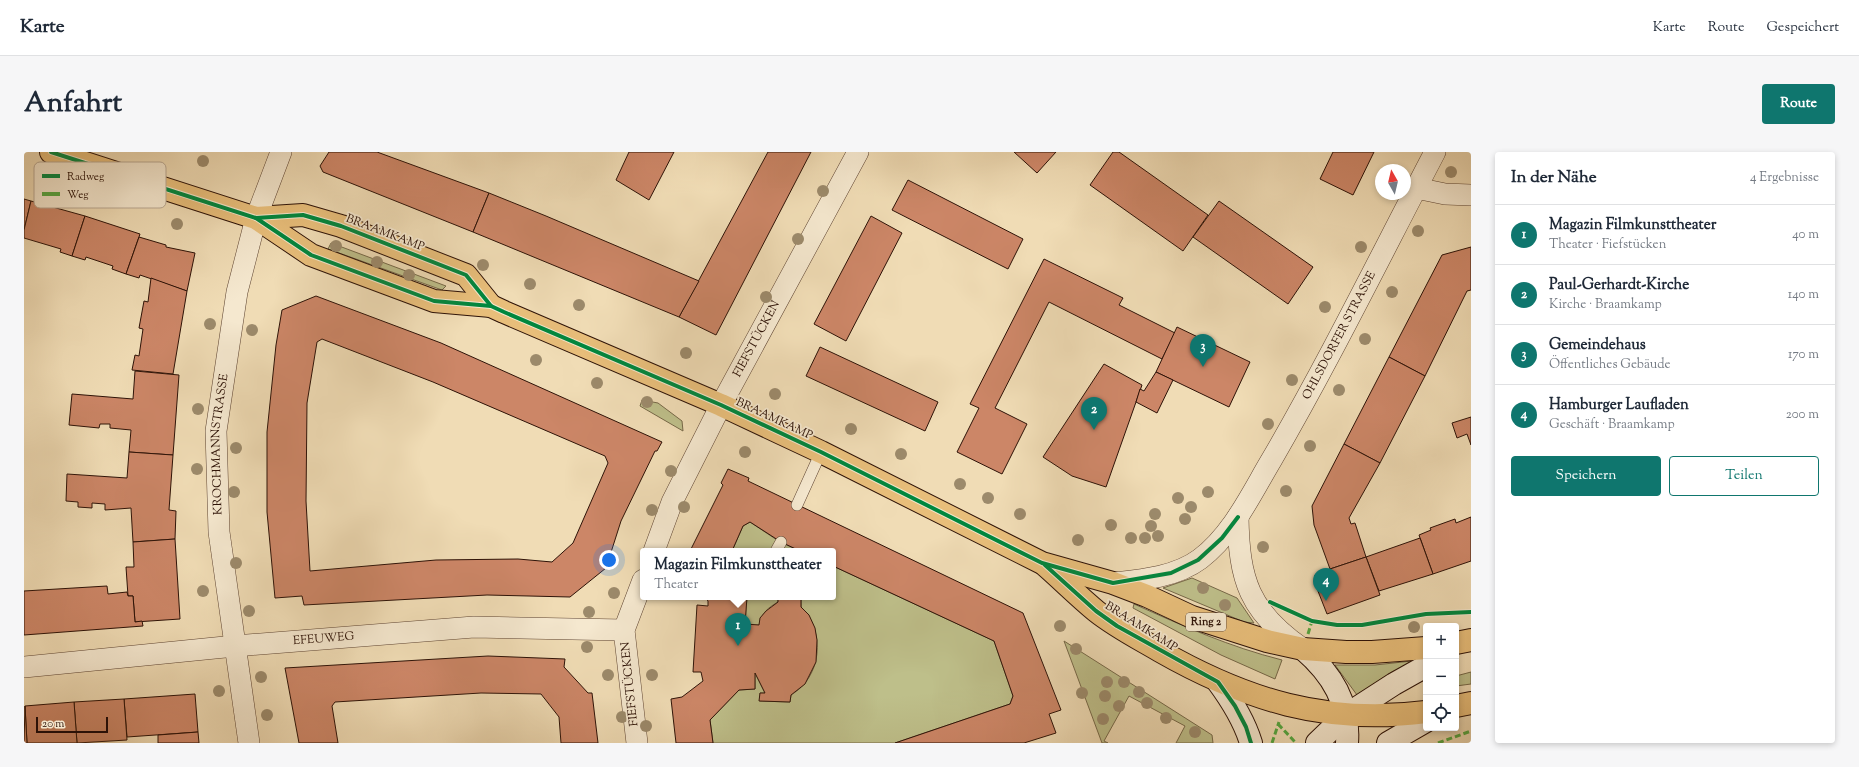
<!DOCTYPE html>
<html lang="de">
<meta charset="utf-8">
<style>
:root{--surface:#fff;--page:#f6f6f7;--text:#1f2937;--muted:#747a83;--line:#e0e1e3;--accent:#0f766e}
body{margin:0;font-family:"Sorts Mill Goudy",serif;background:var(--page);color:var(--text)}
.controls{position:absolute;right:12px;bottom:12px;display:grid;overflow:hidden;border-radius:4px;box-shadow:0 2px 6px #0003}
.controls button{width:36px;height:36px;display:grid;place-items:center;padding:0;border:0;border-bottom:1px solid var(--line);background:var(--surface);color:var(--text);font:20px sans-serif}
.compass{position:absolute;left:1351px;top:12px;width:36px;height:36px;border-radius:50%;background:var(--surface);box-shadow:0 2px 6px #0003;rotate:352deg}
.scale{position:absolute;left:12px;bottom:10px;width:72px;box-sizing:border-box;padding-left:4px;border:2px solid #2d1207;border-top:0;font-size:11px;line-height:14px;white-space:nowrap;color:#2d1207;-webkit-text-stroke:3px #f5e8cf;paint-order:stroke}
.you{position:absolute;left:585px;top:408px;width:14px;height:14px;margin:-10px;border:3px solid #fff;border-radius:50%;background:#1a73e8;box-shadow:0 0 0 6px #1a73e833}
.badge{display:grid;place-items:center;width:26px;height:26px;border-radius:50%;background:var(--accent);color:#fff;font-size:13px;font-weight:700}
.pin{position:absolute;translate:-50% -33px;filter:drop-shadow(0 1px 2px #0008)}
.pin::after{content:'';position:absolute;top:21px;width:14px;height:12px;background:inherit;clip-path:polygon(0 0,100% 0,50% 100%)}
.popup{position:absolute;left:616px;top:396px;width:196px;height:52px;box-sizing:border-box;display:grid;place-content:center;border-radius:4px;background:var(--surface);filter:drop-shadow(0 1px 3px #0005);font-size:13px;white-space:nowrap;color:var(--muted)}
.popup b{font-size:15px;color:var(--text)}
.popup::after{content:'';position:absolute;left:50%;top:100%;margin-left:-8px;border:8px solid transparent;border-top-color:var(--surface)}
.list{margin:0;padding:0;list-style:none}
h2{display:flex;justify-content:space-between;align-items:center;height:52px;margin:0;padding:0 16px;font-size:17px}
h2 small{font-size:13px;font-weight:400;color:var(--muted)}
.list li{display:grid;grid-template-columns:26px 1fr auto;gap:12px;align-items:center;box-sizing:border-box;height:60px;padding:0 16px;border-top:1px solid var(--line)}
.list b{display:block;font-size:15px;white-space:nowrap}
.list p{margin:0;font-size:13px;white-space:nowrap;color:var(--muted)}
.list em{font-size:13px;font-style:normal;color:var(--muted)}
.actions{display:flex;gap:8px;padding:12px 16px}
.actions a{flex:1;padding:9px 0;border:1px solid var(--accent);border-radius:4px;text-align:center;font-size:14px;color:var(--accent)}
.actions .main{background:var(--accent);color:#fff}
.icon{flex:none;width:22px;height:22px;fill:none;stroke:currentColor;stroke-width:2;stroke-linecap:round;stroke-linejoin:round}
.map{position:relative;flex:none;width:1447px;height:591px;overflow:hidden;border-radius:4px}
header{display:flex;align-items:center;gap:24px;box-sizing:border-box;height:56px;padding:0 20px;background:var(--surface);border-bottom:1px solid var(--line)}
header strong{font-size:19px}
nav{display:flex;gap:22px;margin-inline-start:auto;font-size:14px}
.intro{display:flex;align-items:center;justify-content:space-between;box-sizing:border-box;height:96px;padding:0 24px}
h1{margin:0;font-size:28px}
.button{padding:10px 18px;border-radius:4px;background:var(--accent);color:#fff;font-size:14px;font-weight:700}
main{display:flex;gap:24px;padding:0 24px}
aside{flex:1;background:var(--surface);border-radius:4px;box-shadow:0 2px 6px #0003}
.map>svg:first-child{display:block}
</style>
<header>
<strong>Karte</strong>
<nav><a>Karte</a><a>Route</a><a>Gespeichert</a></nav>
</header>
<div class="intro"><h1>Anfahrt</h1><a class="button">Route</a></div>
<main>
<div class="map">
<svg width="1447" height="591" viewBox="0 0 1447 591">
<rect width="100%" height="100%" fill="#f0dcb5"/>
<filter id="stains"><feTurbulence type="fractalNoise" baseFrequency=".005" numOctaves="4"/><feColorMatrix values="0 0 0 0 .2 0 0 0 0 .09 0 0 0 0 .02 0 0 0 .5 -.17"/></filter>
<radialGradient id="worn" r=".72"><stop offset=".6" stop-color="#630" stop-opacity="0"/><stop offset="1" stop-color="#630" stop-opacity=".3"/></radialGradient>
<g fill="#bebf8a" stroke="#766848">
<path d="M 307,91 L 422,134 L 418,138 L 304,97 Z"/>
<path d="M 618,248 L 634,251 L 658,269 L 659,279 L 616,254 Z"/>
<path d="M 726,370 L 756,390 L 776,399 L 708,399 L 719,374 Z"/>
<path d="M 809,414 L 970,489 L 989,544 L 986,552 L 871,591 L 689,591 L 686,568 L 715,538 L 731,537 L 731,521 L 741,541 L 736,541 L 736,549 L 766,550 L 767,543 C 798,525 802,480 777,455 L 777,445 L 809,445 Z"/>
<path d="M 1168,426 L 1213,446 L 1230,471 L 1220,470 L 1139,436 Z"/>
<path d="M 723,445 L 754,445 L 754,450 C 745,455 737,461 735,473 L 721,472 Z"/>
<path d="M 1110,452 C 1159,474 1206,495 1258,508 L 1251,527 L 1197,503 L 1109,456 Z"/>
<path d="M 1040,489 L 1188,583 L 1189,591 L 1152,591 L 1161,574 L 1105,544 L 1080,589 L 1084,591 L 1078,591 Z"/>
<path d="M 1388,509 L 1389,510 L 1368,520 L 1333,543 L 1311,513 L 1351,513 Z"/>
<path d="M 1447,520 L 1447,532 L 1432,534 L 1432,524 Z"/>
</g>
<g fill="#cc8667" stroke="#2d1207" fill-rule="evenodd">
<path d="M 305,0 L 353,0 L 465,41 L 449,80 L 299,20 L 296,14 Z"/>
<path d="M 605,0 L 650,0 L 625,48 L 592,28 Z"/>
<path d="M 744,0 L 787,0 L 692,183 L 655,165 Z"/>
<path d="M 990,0 L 1032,0 L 1013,21 Z"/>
<path d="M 1089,0 L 1095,0 L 1184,63 L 1159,99 L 1066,33 Z"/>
<path d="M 1309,0 L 1350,0 L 1329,43 L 1296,27 Z"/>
<path d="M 884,28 L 999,87 L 984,117 L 868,58 Z"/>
<path d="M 465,41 L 522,64 L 675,129 L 655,165 L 449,80 Z"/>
<path d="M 0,47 L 7,49 L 0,78 Z"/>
<path d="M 7,49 L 61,64 L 48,104 L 36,100 L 37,97 L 0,86 L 0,78 Z"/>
<path d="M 1195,49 L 1289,115 L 1264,152 L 1169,85 Z"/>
<path d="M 61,64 L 116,82 L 102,122 L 88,117 L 89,114 L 62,105 L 61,108 L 48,104 Z"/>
<path d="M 847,64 L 878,81 L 822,189 L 790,172 Z"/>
<path d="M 115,85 L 142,93 L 142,95 L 171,101 L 163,139 L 116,123 L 115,126 L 102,122 Z"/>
<path d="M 1447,95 L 1447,138 L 1443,139 L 1401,224 L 1365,205 L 1418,103 Z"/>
<path d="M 1020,107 L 1099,146 L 1095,153 L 1151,181 L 1138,207 L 1025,150 L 971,256 L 1003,272 L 978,322 L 933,300 L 955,256 L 946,252 Z"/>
<path d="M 127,126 L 163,139 L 149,222 L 108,218 L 111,203 L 115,204 L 119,177 L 115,176 L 120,149 L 124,150 Z"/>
<path d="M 292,144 L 417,191 L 638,290 L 633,299 L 631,299 L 597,369 L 582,416 L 546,445 L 463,443 L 280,453 L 278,444 L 251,446 L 243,360 L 243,280 L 252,193 L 258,158 ZM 298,187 L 409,230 L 581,304 L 584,311 L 549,391 L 528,410 L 494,407 L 412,408 L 286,419 L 282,349 L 283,251 L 293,190 Z"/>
<path d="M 1153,175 L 1226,210 L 1205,255 L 1132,220 Z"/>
<path d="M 796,195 L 914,250 L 901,279 L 782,224 Z"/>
<path d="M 1365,205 L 1401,224 L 1356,311 L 1320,292 Z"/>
<path d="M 1080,212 L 1118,233 L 1082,335 L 1048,324 L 1019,305 Z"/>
<path d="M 111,219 L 155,223 L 149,303 L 105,300 L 107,278 L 86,276 L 86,272 L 76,272 L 75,276 L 45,273 L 48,242 L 109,247 Z"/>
<path d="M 1132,220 L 1149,228 L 1133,261 L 1112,250 L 1116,237 L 1120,239 Z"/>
<path d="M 1447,265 L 1447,293 L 1443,282 L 1433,286 L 1428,271 Z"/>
<path d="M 1320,292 L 1356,311 L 1325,366 L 1327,372 L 1331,371 L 1342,405 L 1306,417 L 1290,373 L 1288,354 Z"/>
<path d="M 105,300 L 149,303 L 145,358 L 152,359 L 151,387 L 109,390 L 107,356 L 81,358 L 81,352 L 68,351 L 68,356 L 54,355 L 54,350 L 42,349 L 43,322 L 103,326 Z"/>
<path d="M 704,317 L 725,326 L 724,329 L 999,461 L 1037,558 L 1025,562 L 1032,581 L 1000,591 L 871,591 L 986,552 L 989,544 L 970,489 L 809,414 L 809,399 L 776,399 L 757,390 L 726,370 L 719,374 L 708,399 L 666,399 L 699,333 L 697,331 Z"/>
<path d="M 1447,365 L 1447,409 L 1409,422 L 1395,383 L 1407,378 L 1406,376 L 1431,367 L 1432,371 Z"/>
<path d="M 1396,386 L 1409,422 L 1355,439 L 1342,405 Z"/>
<path d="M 151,387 L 156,467 L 111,470 L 109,444 L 104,444 L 102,415 L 110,415 L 109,390 Z"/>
<path d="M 1342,405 L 1356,443 L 1303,462 L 1290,429 L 1291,423 L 1308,420 L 1306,417 Z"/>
<path d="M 83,434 L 84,442 L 103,440 L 104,444 L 109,444 L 111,470 L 118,469 L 119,474 L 0,483 L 0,439 Z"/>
<path d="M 681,445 L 723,445 L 721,472 L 735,473 L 736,466 L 742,459 L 754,450 L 754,445 L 777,445 L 777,455 L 785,463 L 791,476 L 793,488 L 792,510 L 781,532 L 767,543 L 766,550 L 735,549 L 736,541 L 741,541 L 731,521 L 731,537 L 715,538 L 686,568 L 689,591 L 652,591 L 647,547 L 658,545 L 679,529 L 677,520 L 669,520 L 673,453 L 684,454 L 684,449 Z"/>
<path d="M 464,504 L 541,507 L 540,515 L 564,541 L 568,541 L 574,591 L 537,591 L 535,565 L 517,542 L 457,541 L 311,550 L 308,554 L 314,591 L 275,591 L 261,516 Z"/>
<path d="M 171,542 L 174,580 L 103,585 L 100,547 Z"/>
<path d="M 100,547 L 103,588 L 53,591 L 50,550 Z"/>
<path d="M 50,550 L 53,591 L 3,591 L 1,554 Z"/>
<path d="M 1,554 L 3,591 L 0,591 Z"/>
<path d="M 174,580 L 175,591 L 134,591 L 134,583 Z"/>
</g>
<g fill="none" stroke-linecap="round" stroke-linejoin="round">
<defs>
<g id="lane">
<path d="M 773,353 L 797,300"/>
<path d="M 752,399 L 757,390"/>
</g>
<g id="street">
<path d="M 1392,36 L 1421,42 L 1447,43"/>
<path d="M 1214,365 C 1215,428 1225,460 1279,497"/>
<path id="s1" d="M 630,399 L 648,350 L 697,253 L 834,0"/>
<path id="s2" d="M 1089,431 C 1117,428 1152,425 1176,407 C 1209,382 1227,342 1248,307 C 1306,207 1357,103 1411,0"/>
<path id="s3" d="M 0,515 L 211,494 L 450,475 L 600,478"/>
<path id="s4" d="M 225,591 L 195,380 L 192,279 L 213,140 L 232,66 L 257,0"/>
<path d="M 613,591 L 600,478 L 619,428"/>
</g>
<g id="secondary">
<path d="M 1279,497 C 1308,522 1326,551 1323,591"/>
<path d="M 1194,530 C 1208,549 1220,568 1227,591"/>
<path d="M 1293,591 L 1322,563 L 1370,532 L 1402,514"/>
<path d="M 1364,591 L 1402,569"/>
</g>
<g id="primary">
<path d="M 27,0 L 232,66 L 287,103 L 410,149 L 467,154 L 480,160 L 697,253 L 797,300 L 1018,411 L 1089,431 L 1123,444 L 1168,465 L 1243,489 L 1279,497 L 1322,500 L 1348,500 L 1402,496"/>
<path d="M 232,66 L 279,63 L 317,74 L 442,123 L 467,154"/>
<path d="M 1022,414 C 1039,429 1055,445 1072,459 C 1092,475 1114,486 1136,499 C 1222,548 1302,573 1402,560"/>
<path d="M 1432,491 L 1447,488"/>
<path d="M 1432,554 L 1447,551"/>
</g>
</defs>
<use href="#lane" stroke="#5e4432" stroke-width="12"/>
<use href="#street" stroke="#5e4432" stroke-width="22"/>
<use href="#secondary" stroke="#2d1207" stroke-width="24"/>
<use href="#primary" stroke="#2d1207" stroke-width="24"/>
<use href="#lane" stroke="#f5e8cf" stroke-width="11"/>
<use href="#street" stroke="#f5e8cf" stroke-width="21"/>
<use href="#secondary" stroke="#f5e8cf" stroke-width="22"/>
<use href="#primary" stroke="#e8be7a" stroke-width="22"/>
<g stroke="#54a841" stroke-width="3" stroke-dasharray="6 3" stroke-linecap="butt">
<path d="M 1284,482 L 1288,469"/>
<path d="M 1254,572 L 1272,591"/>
<path d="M 1248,591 L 1255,570"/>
<path d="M 1414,591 L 1447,579"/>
</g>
<defs>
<g id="cycleway">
<path d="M 27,0 L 232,66 L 287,103 L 410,149 L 467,154 L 480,160 L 697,253 L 797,300 L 1018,411 L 1089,431 L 1147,421 L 1174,408 L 1198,386 L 1214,365"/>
<path d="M 232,66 L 279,63 L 317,74 L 442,123 L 467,154"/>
<path d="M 1021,413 L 1072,459 L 1093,474 L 1194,530 L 1211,554 L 1222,575 L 1227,591"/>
<path d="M 1246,450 L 1288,469 L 1313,473 L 1338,473 L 1402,462 L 1447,460"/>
</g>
</defs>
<use href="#cycleway" stroke="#f5e8cf" stroke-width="6"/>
<use href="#cycleway" stroke="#00873e" stroke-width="4"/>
</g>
<g fill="#9c8a6b">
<circle cx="179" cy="9" r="6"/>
<circle cx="1427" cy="20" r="6"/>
<circle cx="799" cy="39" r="6"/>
<circle cx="153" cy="72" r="6"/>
<circle cx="1394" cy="79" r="6"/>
<circle cx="774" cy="87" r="6"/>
<circle cx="312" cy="94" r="6"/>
<circle cx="1337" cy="95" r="6"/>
<circle cx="353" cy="110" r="6"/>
<circle cx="459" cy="113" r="6"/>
<circle cx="385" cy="123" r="6"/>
<circle cx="506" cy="132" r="6"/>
<circle cx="1368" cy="140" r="6"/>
<circle cx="742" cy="145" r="6"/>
<circle cx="555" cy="153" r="6"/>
<circle cx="1301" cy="155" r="6"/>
<circle cx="186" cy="172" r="6"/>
<circle cx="228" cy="178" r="6"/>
<circle cx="1341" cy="187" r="6"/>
<circle cx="662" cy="201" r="6"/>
<circle cx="512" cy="208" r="6"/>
<circle cx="1268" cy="228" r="6"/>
<circle cx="573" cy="231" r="6"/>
<circle cx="1315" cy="238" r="6"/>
<circle cx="751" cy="242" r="6"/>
<circle cx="623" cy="250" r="6"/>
<circle cx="174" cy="257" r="6"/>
<circle cx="1244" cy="272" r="6"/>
<circle cx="827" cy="277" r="6"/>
<circle cx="1286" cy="294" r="6"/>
<circle cx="212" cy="296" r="6"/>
<circle cx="721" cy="300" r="6"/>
<circle cx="877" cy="302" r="6"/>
<circle cx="173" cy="317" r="6"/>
<circle cx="647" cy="319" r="6"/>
<circle cx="936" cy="332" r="6"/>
<circle cx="1262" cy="339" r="6"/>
<circle cx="210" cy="340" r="6"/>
<circle cx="1184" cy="340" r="6"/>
<circle cx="964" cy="346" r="6"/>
<circle cx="1154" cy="346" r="6"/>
<circle cx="660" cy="355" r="6"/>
<circle cx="1167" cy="355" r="6"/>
<circle cx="628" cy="358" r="6"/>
<circle cx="996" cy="362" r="6"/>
<circle cx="1131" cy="362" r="6"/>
<circle cx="1161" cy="367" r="6"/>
<circle cx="1087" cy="373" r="6"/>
<circle cx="1127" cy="374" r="6"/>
<circle cx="1134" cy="384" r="6"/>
<circle cx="1107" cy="386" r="6"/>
<circle cx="1121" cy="386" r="6"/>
<circle cx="1054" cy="388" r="6"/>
<circle cx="1239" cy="395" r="6"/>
<circle cx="212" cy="411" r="6"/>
<circle cx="1179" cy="436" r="6"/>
<circle cx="179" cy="439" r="6"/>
<circle cx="590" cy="441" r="6"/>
<circle cx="1201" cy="453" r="6"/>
<circle cx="225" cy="459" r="6"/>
<circle cx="565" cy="460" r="6"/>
<circle cx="1036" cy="474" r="6"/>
<circle cx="1390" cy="475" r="6"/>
<circle cx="563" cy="495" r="6"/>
<circle cx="1052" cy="497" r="6"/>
<circle cx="584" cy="523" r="6"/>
<circle cx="628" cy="523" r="6"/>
<circle cx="237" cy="525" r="6"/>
<circle cx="1083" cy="530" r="6"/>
<circle cx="1100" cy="530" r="6"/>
<circle cx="195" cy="539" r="6"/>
<circle cx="1115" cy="540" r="6"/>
<circle cx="1058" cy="541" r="6"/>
<circle cx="1081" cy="544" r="6"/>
<circle cx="1123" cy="551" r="6"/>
<circle cx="1095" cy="554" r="6"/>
<circle cx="243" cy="563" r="6"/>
<circle cx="598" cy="565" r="6"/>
<circle cx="1142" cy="566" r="6"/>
<circle cx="1079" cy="567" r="6"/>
<circle cx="622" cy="574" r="6"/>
<circle cx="1171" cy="580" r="6"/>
</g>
<g text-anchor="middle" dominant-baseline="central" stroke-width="3.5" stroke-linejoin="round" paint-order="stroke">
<rect fill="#f5e8cf" stroke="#695243" stroke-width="1" x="1162" y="461" width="40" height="18" rx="3"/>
<g font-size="11" font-weight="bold" fill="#2d1207">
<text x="1182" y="470">Ring 2</text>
</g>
<g font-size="12" fill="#2d1207" stroke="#f5e8cf">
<text transform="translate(361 81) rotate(21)">BRAAMKAMP</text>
<text stroke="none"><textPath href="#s2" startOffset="356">OHLSDORFER STRASSE</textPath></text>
<text stroke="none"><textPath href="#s1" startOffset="236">FIEFSTÜCKEN</textPath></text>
<text transform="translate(750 267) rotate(25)">BRAAMKAMP</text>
<text stroke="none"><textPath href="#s4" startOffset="301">KROCHMANNSTRASSE</textPath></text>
<text transform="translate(1117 475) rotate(32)">BRAAMKAMP</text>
<text stroke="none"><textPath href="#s3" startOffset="301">EFEUWEG</textPath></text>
<text transform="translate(606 532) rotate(-96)">FIEFSTÜCKEN</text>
</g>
</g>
<rect x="10" y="10" width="132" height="46" rx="6" fill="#f5e8cf" stroke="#b9a893" stroke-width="1"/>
<rect x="18" y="22" width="18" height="4" fill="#00873e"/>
<rect x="18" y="40" width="18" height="4" fill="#54a841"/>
<g font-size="11" fill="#2d1207">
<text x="43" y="28">Radweg</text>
<text x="43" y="46">Weg</text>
</g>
<rect width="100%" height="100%" filter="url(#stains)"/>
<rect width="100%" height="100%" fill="url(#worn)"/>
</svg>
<div class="controls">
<button>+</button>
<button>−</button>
<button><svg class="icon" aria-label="locate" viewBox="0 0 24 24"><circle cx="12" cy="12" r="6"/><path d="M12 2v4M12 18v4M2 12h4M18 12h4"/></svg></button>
</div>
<svg class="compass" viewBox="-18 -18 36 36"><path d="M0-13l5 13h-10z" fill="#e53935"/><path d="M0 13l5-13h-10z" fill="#747a83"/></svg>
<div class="scale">20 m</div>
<div class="you"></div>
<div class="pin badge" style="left:714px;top:494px">1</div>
<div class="popup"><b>Magazin Filmkunsttheater</b>Theater</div>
<div class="pin badge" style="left:1070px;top:278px">2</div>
<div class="pin badge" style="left:1179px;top:215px">3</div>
<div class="pin badge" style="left:1302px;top:449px">4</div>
</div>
<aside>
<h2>In der Nähe<small>4 Ergebnisse</small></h2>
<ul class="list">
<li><span class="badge">1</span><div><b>Magazin Filmkunsttheater</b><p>Theater · Fiefstücken</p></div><em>40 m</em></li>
<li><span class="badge">2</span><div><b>Paul-Gerhardt-Kirche</b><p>Kirche · Braamkamp</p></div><em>140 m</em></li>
<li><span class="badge">3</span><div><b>Gemeindehaus</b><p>Öffentliches Gebäude</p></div><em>170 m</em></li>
<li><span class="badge">4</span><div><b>Hamburger Laufladen</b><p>Geschäft · Braamkamp</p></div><em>200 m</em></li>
</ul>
<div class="actions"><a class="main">Speichern</a><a>Teilen</a></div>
</aside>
</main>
